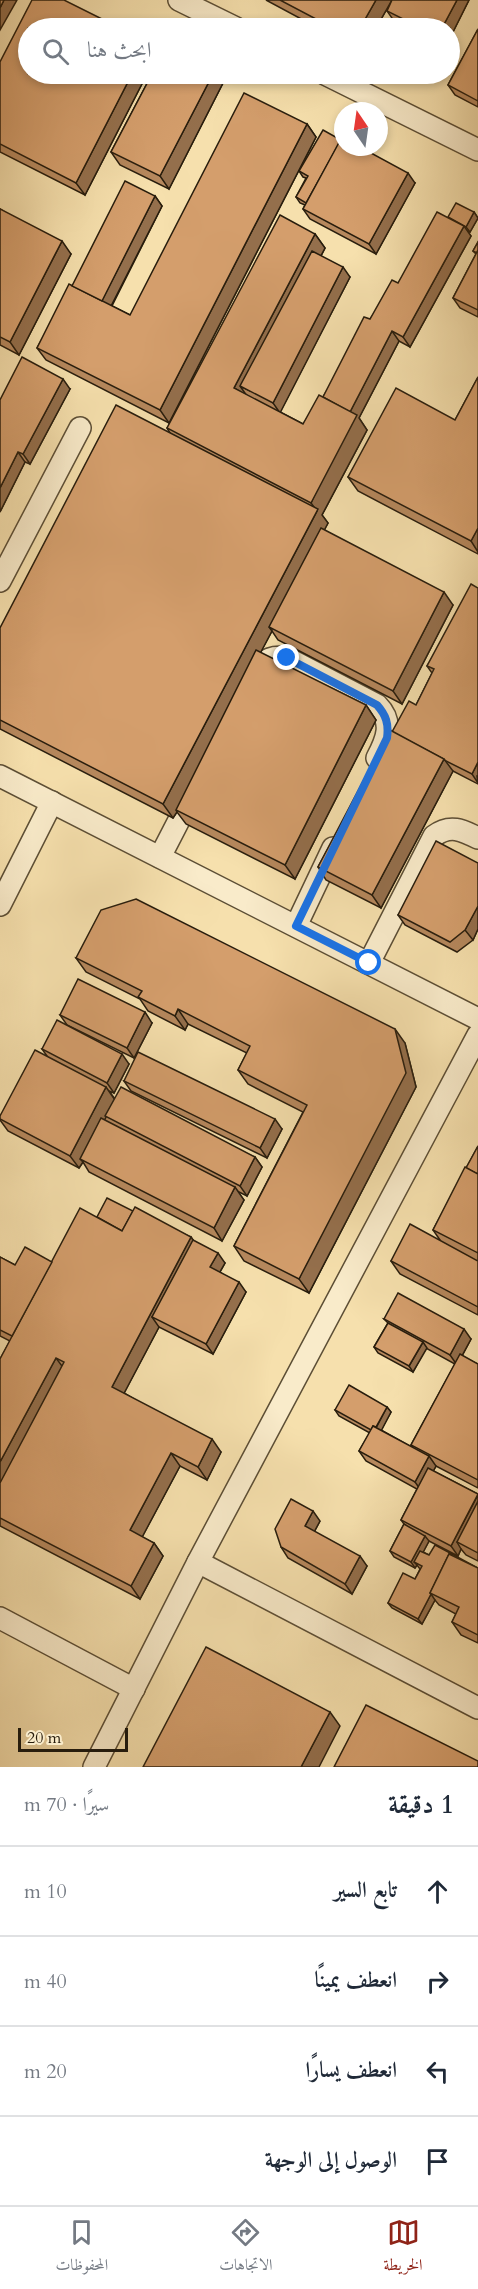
<!DOCTYPE html>
<html lang="ar">
<meta charset="utf-8">
<style>
:root{--surface:#fff;--page:#f2f2f3;--text:#1f2937;--muted:#747a83;--line:#e0e1e3;--accent:#8f2418}
body{margin:0;font-family:Cardo,Amiri,serif;background:var(--page);color:var(--text);direction:rtl}
.compass{position:absolute;left:334px;top:102px;width:54px;height:54px;border-radius:50%;background:var(--surface);box-shadow:0 3px 9px #0003;rotate:347deg}
.scale{position:absolute;left:18px;bottom:15px;width:110px;box-sizing:border-box;padding-left:6px;border:3px solid #281d0d;border-top:0;font-size:16px;line-height:21px;white-space:nowrap;color:#281d0d;-webkit-text-stroke:4px #f9ebca;paint-order:stroke}
.stop{position:absolute;width:18px;height:18px;margin:-14px;border:4px solid #1a73e8;border-radius:50%;background:#fff}
.stop.end{background:#1a73e8;border-color:#fff;box-shadow:0 2px 6px #0008}
.list{margin:0;padding:0;list-style:none}
h2{display:flex;justify-content:space-between;align-items:center;height:78px;margin:0;padding:0 24px;font-size:26px}
h2 small{font-size:20px;font-weight:400;color:var(--muted)}
.list li{display:grid;grid-template-columns:39px 1fr auto;gap:18px;align-items:center;box-sizing:border-box;height:90px;padding:0 24px;border-top:2px solid var(--line)}
.list b{display:block;font-size:22px;white-space:nowrap}
.list em{font-size:20px;font-style:normal;color:var(--muted)}
.icon{flex:none;width:33px;height:33px;fill:none;stroke:currentColor;stroke-width:2;stroke-linecap:round;stroke-linejoin:round}
.map{position:relative;flex:none;width:478px;height:1767px;overflow:hidden;direction:ltr}
.search{position:absolute;background:var(--surface);box-shadow:0 3px 9px #0003;left:18px;right:18px;top:18px;height:66px;display:flex;align-items:center;gap:15px;box-sizing:border-box;padding:0 21px;border-radius:33px;color:var(--muted);font-size:22px}
.sheet{height:438px;background:var(--surface)}
nav{display:flex;justify-content:space-around;align-items:center;box-sizing:border-box;height:84px;border-top:2px solid var(--line);background:var(--surface);font-size:16px;color:var(--muted)}
nav a{display:grid;justify-items:center;gap:3px}
nav .on{color:var(--accent)}
.map>svg:first-child{display:block}
</style>
<div class="map">
<svg width="478" height="1767" viewBox="0 0 478 1767">
<rect width="100%" height="100%" fill="#f6e0ad"/>
<filter id="stains"><feTurbulence type="fractalNoise" baseFrequency=".00333" numOctaves="4"/><feColorMatrix values="0 0 0 0 .2 0 0 0 0 .09 0 0 0 0 .02 0 0 0 .5 -.17"/></filter>
<radialGradient id="worn" r=".72"><stop offset=".6" stop-color="#630" stop-opacity="0"/><stop offset="1" stop-color="#630" stop-opacity=".3"/></radialGradient>
<g fill="none" stroke-linecap="round" stroke-linejoin="round">
<defs>
<g id="lane">
<path d="M 179,0 L 236,28"/>
<path d="M 325,74 L 478,150"/>
<path d="M 0,581 L 80,428"/>
<path d="M 251,678 C 259,662 270,655 287,658 L 377,705 C 394,722 387,739 377,758"/>
<path d="M 0,776 L 478,1019"/>
<path d="M 160,857 L 194,791"/>
<path d="M 0,905 L 52,802"/>
<path d="M 296,926 L 333,848"/>
<path d="M 369,963 L 434,836 C 450,824 462,830 478,838"/>
<path d="M 198,1562 L 478,1708"/>
<path d="M 0,1618 L 134,1689"/>
<path d="M 94,1767 L 198,1562 L 478,1035"/>
</g>
</defs>
<use href="#lane" stroke="#5c4e35" stroke-width="24"/>
<use href="#lane" stroke="#f9ebca" stroke-width="21"/>
</g>
<g fill="#b6885d" stroke="#281d0d" stroke-width="1.5">
<path d="M 266,0 L 392,0 L 376,28 L 318,28 Z"/>
<path d="M 392,0 L 469,0 L 450,38 L 450,28 L 409,28 L 394,21 L 387,11 Z"/>
<path d="M 478,29 L 478,107 L 455,95 L 448,85 Z"/>
<path d="M 0,62 L 28,74 L 147,74 L 85,195 L 0,152 Z"/>
<path d="M 152,74 L 217,74 L 223,83 L 169,189 L 120,165 L 111,152 Z"/>
<path d="M 307,124 L 316,137 L 169,423 L 46,360 L 37,348 L 72,286 L 155,196 L 162,206 L 112,306 L 130,315 Z"/>
<path d="M 299,171 L 415,183 L 376,254 L 310,219 L 303,209 L 305,205 L 300,203 L 296,197 L 306,178 L 303,177 Z"/>
<path d="M 0,209 L 71,254 L 19,355 L 0,345 Z"/>
<path d="M 474,212 L 478,218 L 470,232 L 467,231 L 471,236 L 410,347 L 399,341 L 359,418 L 367,430 L 322,515 L 328,523 L 324,530 L 453,605 L 402,704 L 278,640 L 272,631 L 260,653 L 366,705 L 376,720 L 295,879 L 186,824 L 177,812 L 173,818 L 0,729 L 0,628 L 170,433 L 167,428 L 315,234 L 325,248 L 321,256 L 350,277 L 280,412 L 303,424 L 323,397 L 370,319 L 398,283 L 449,219 Z"/>
<path d="M 478,242 L 478,317 L 460,308 L 453,298 L 476,254 L 473,251 Z"/>
<path d="M 478,377 L 478,554 L 358,491 L 348,477 L 455,420 Z"/>
<path d="M 70,389 L 30,464 L 25,462 L 0,512 L 0,400 Z"/>
<path d="M 478,588 L 478,784 L 453,771 L 381,908 L 326,880 L 318,867 L 392,732 L 416,705 L 432,673 L 427,666 Z"/>
<path d="M 478,863 L 478,929 L 473,940 L 457,952 L 405,925 L 398,915 Z"/>
<path d="M 76,958 L 405,1043 L 416,1087 L 309,1293 L 244,1261 L 234,1246 L 303,1112 L 248,1084 L 238,1070 L 247,1053 L 188,1024 L 185,1030 L 148,1011 L 140,999 L 86,972 Z"/>
<path d="M 60,1015 L 152,1023 L 134,1058 L 67,1025 Z"/>
<path d="M 42,1049 L 129,1064 L 114,1093 L 109,1091 L 115,1099 L 255,1157 L 262,1167 L 247,1196 L 237,1191 L 244,1200 L 222,1241 L 89,1172 L 83,1162 L 79,1168 L 8,1131 L 0,1120 L 0,1116 L 47,1056 Z"/>
<path d="M 124,1081 L 282,1129 L 267,1158 L 131,1091 Z"/>
<path d="M 478,1146 L 478,1315 L 400,1274 L 391,1261 L 440,1240 L 433,1230 Z"/>
<path d="M 133,1211 L 191,1237 L 193,1240 L 225,1263 L 220,1272 L 246,1292 L 213,1354 L 159,1327 L 124,1393 L 221,1452 L 207,1480 L 180,1466 L 142,1537 L 154,1543 L 163,1556 L 140,1599 L 0,1526 L 0,1359 L 10,1341 L 0,1336 L 0,1257 L 15,1265 L 52,1262 L 97,1217 Z"/>
<path d="M 384,1319 L 471,1339 L 462,1356 L 478,1364 L 478,1488 L 436,1466 L 433,1471 L 478,1494 L 478,1561 L 466,1555 L 461,1549 L 458,1556 L 429,1541 L 423,1552 L 429,1555 L 452,1554 L 478,1568 L 478,1643 L 461,1635 L 452,1622 L 456,1614 L 439,1605 L 435,1600 L 422,1624 L 392,1608 L 388,1603 L 415,1579 L 420,1569 L 417,1565 L 415,1568 L 394,1557 L 390,1551 L 404,1524 L 401,1520 L 417,1489 L 366,1461 L 359,1451 L 370,1433 L 339,1416 L 335,1410 L 387,1407 L 391,1412 L 381,1430 L 413,1448 L 411,1445 L 455,1364 L 426,1348 L 413,1372 L 378,1353 L 374,1347 L 388,1323 Z"/>
<path d="M 320,1521 L 314,1532 L 367,1566 L 352,1594 L 288,1558 L 281,1547 Z"/>
</g>
<g fill="#946f4c" stroke="#281d0d" stroke-width="1.5">
<path d="M 4,0 L 17,0 L 0,30 L 0,8 Z"/>
<path d="M 376,0 L 392,0 L 376,28 L 360,28 Z"/>
<path d="M 457,0 L 469,0 L 450,38 L 450,28 L 442,28 Z"/>
<path d="M 132,74 L 147,74 L 85,195 L 76,183 Z"/>
<path d="M 213,74 L 217,74 L 223,83 L 169,189 L 160,176 Z"/>
<path d="M 307,124 L 316,137 L 169,423 L 160,410 Z"/>
<path d="M 408,173 L 415,183 L 376,254 L 369,244 Z"/>
<path d="M 155,196 L 162,206 L 108,312 L 101,302 Z"/>
<path d="M 474,212 L 478,218 L 470,232 L 466,227 Z"/>
<path d="M 464,226 L 471,236 L 410,347 L 403,337 Z"/>
<path d="M 315,234 L 325,248 L 250,391 L 240,386 L 247,396 L 234,388 Z"/>
<path d="M 62,241 L 71,254 L 19,355 L 10,342 Z"/>
<path d="M 343,267 L 350,277 L 280,413 L 273,403 Z"/>
<path d="M 392,331 L 399,341 L 359,418 L 367,430 L 322,515 L 328,523 L 273,629 L 269,627 L 272,631 L 177,811 L 176,810 L 177,812 L 173,818 L 163,804 L 317,511 L 311,503 L 349,414 Z"/>
<path d="M 63,379 L 70,389 L 30,464 L 23,454 Z"/>
<path d="M 18,452 L 25,462 L 0,512 L 0,488 Z"/>
<path d="M 478,528 L 478,552 L 471,541 Z"/>
<path d="M 444,592 L 453,605 L 402,704 L 393,691 Z"/>
<path d="M 366,705 L 376,720 L 295,879 L 285,865 Z"/>
<path d="M 444,759 L 453,771 L 381,908 L 372,895 Z"/>
<path d="M 478,762 L 478,776 L 477,776 L 478,783 L 472,774 Z"/>
<path d="M 478,906 L 478,929 L 473,940 L 465,930 Z"/>
<path d="M 178,1009 L 188,1024 L 185,1030 L 175,1016 Z"/>
<path d="M 145,1012 L 152,1023 L 134,1058 L 127,1048 Z"/>
<path d="M 395,1029 L 405,1043 L 416,1087 L 309,1293 L 299,1279 Z"/>
<path d="M 122,1054 L 129,1064 L 114,1093 L 107,1083 Z"/>
<path d="M 106,1087 L 115,1100 L 83,1161 L 80,1159 L 83,1162 L 79,1168 L 70,1156 Z"/>
<path d="M 275,1119 L 282,1129 L 267,1158 L 260,1148 Z"/>
<path d="M 255,1157 L 262,1167 L 247,1196 L 240,1186 Z"/>
<path d="M 235,1187 L 244,1200 L 222,1241 L 214,1228 Z"/>
<path d="M 191,1237 L 200,1250 L 152,1317 L 159,1327 L 121,1399 L 112,1387 Z"/>
<path d="M 218,1253 L 225,1263 L 217,1277 L 210,1267 Z"/>
<path d="M 239,1282 L 246,1292 L 213,1354 L 206,1344 Z"/>
<path d="M 464,1329 L 471,1339 L 457,1365 L 450,1355 Z"/>
<path d="M 423,1342 L 427,1348 L 413,1372 L 409,1366 Z"/>
<path d="M 56,1358 L 65,1370 L 0,1492 L 0,1462 Z"/>
<path d="M 387,1407 L 391,1412 L 378,1437 L 374,1432 Z"/>
<path d="M 212,1439 L 221,1452 L 207,1480 L 198,1467 Z"/>
<path d="M 171,1453 L 180,1466 L 139,1543 L 130,1530 Z"/>
<path d="M 429,1456 L 436,1466 L 422,1492 L 415,1482 Z"/>
<path d="M 478,1495 L 478,1518 L 457,1542 L 461,1549 L 458,1556 L 451,1546 Z"/>
<path d="M 313,1511 L 320,1521 L 312,1536 L 305,1526 Z"/>
<path d="M 425,1536 L 429,1541 L 417,1564 L 414,1562 L 417,1565 L 415,1568 L 411,1562 Z"/>
<path d="M 154,1543 L 163,1556 L 140,1599 L 131,1586 Z"/>
<path d="M 360,1556 L 367,1566 L 352,1594 L 345,1584 Z"/>
<path d="M 431,1594 L 435,1600 L 422,1624 L 418,1619 Z"/>
<path d="M 330,1712 L 340,1726 L 319,1767 L 301,1767 Z"/>
</g>
<g fill="#d49e6c" stroke="#281d0d" stroke-width="1.5">
<path d="M 0,0 L 4,0 L 0,8 Z"/>
<path d="M 32,0 L 64,0 L 120,28 L 28,28 L 28,74 L 132,74 L 76,183 L 0,144 L 0,62 Z"/>
<path d="M 280,0 L 376,0 L 360,28 L 333,28 Z"/>
<path d="M 392,0 L 457,0 L 442,28 L 421,28 L 387,11 Z"/>
<path d="M 478,29 L 478,101 L 448,85 Z"/>
<path d="M 152,74 L 213,74 L 160,176 L 111,152 Z"/>
<path d="M 244,93 L 307,124 L 160,410 L 37,348 L 69,284 L 130,315 Z"/>
<path d="M 323,130 L 341,140 L 306,203 L 296,197 L 308,176 L 299,171 Z"/>
<path d="M 342,137 L 343,147 L 360,147 L 408,173 L 369,244 L 303,209 Z"/>
<path d="M 125,181 L 155,196 L 102,301 L 72,286 Z"/>
<path d="M 456,203 L 474,212 L 466,227 L 448,217 Z"/>
<path d="M 0,209 L 62,241 L 10,342 L 0,337 Z"/>
<path d="M 437,212 L 464,226 L 403,337 L 392,331 L 350,412 L 323,397 L 364,317 L 370,319 L 392,280 L 398,283 Z"/>
<path d="M 280,215 L 315,234 L 234,388 L 303,424 L 319,395 L 357,415 L 311,503 L 167,428 Z"/>
<path d="M 478,242 L 478,250 L 477,253 L 473,251 Z"/>
<path d="M 478,250 L 478,310 L 453,298 Z"/>
<path d="M 312,251 L 343,267 L 273,403 L 240,386 Z"/>
<path d="M 22,357 L 63,379 L 23,454 L 18,452 L 0,488 L 0,400 Z"/>
<path d="M 478,377 L 478,528 L 471,541 L 348,477 L 396,388 L 455,420 Z"/>
<path d="M 116,405 L 318,509 L 163,804 L 0,720 L 0,628 Z"/>
<path d="M 321,528 L 444,592 L 393,691 L 269,627 Z"/>
<path d="M 471,584 L 478,588 L 478,762 L 472,774 L 446,761 L 444,759 L 392,732 L 409,701 L 416,705 L 434,669 L 427,666 Z"/>
<path d="M 256,650 L 366,705 L 285,865 L 176,810 Z"/>
<path d="M 390,730 L 444,759 L 372,895 L 318,867 Z"/>
<path d="M 436,841 L 478,863 L 478,906 L 465,930 L 450,942 L 398,915 Z"/>
<path d="M 136,899 L 395,1029 L 406,1073 L 299,1279 L 234,1246 L 307,1105 L 238,1070 L 250,1046 L 178,1009 L 175,1016 L 138,997 L 142,991 L 76,958 L 101,910 Z"/>
<path d="M 78,979 L 145,1012 L 127,1048 L 60,1015 Z"/>
<path d="M 57,1020 L 122,1054 L 107,1083 L 42,1049 Z"/>
<path d="M 35,1050 L 106,1087 L 70,1156 L 0,1119 L 0,1116 Z"/>
<path d="M 138,1052 L 275,1119 L 260,1148 L 124,1081 Z"/>
<path d="M 121,1087 L 255,1157 L 240,1186 L 105,1116 Z"/>
<path d="M 101,1118 L 235,1187 L 214,1228 L 80,1159 Z"/>
<path d="M 478,1146 L 478,1174 L 466,1168 Z"/>
<path d="M 465,1167 L 478,1174 L 478,1253 L 433,1230 Z"/>
<path d="M 107,1198 L 133,1211 L 122,1231 L 97,1217 Z"/>
<path d="M 135,1207 L 191,1237 L 112,1387 L 212,1439 L 198,1467 L 171,1453 L 130,1530 L 154,1543 L 131,1586 L 0,1518 L 0,1483 L 64,1362 L 56,1358 L 0,1462 L 0,1359 L 80,1208 L 122,1231 Z"/>
<path d="M 410,1224 L 478,1261 L 478,1307 L 391,1261 Z"/>
<path d="M 193,1240 L 218,1253 L 210,1267 L 239,1282 L 206,1344 L 152,1317 Z"/>
<path d="M 25,1247 L 52,1262 L 12,1336 L 0,1330 L 0,1257 L 15,1265 Z"/>
<path d="M 398,1293 L 464,1329 L 450,1355 L 384,1319 Z"/>
<path d="M 388,1323 L 423,1342 L 409,1366 L 374,1347 Z"/>
<path d="M 460,1354 L 478,1364 L 478,1480 L 411,1445 Z"/>
<path d="M 349,1385 L 387,1407 L 376,1427 L 373,1426 L 371,1430 L 335,1410 Z"/>
<path d="M 373,1426 L 429,1456 L 415,1482 L 359,1451 Z"/>
<path d="M 428,1468 L 478,1494 L 451,1546 L 401,1520 Z"/>
<path d="M 291,1499 L 313,1511 L 305,1526 L 360,1556 L 345,1584 L 281,1547 L 275,1529 Z"/>
<path d="M 478,1501 L 478,1553 L 457,1542 Z"/>
<path d="M 404,1524 L 425,1536 L 411,1562 L 390,1551 Z"/>
<path d="M 435,1545 L 452,1554 L 449,1554 L 430,1593 L 431,1594 L 418,1619 L 388,1603 L 403,1573 L 415,1579 L 422,1566 L 414,1562 L 420,1551 L 429,1555 Z"/>
<path d="M 449,1554 L 478,1568 L 478,1635 L 452,1622 L 459,1607 L 430,1593 Z"/>
<path d="M 206,1647 L 330,1712 L 301,1767 L 143,1767 Z"/>
<path d="M 366,1705 L 478,1761 L 478,1767 L 334,1767 Z"/>
</g>
<g fill="none" stroke-linecap="round" stroke-linejoin="round">
<path stroke="#1a73e8" stroke-width="8" d="M 287,658 L 377,705 C 386,715 389,724 387,738 L 296,926 L 369,963"/>
</g>
<rect width="100%" height="100%" filter="url(#stains)"/>
<rect width="100%" height="100%" fill="url(#worn)"/>
</svg>
<svg class="compass" viewBox="-18 -18 36 36"><path d="M0-13l5 13h-10z" fill="#e53935"/><path d="M0 13l5-13h-10z" fill="#747a83"/></svg>
<div class="scale">20 m</div>
<div class="stop" style="left:369px;top:963px"></div>
<div class="stop end" style="left:287px;top:658px"></div>
<div class="search"><svg class="icon" aria-label="search" viewBox="0 0 24 24"><circle cx="10" cy="10" r="6"/><path d="M15 15l6 6"/></svg>ابحث هنا</div>
</div>
<section class="sheet">
<h2>1 دقيقة<small>سيرًا · 70 m</small></h2>
<ul class="list">
<li><svg class="icon" aria-label="ahead" viewBox="0 0 24 24"><path d="M12 20V5M6 11l6-6 6 6"/></svg><div><b>تابع السير</b></div><em>10 m</em></li>
<li><svg class="icon" aria-label="right" viewBox="0 0 24 24"><path d="M7 20v-9h11M14 6l5 5-5 5"/></svg><div><b>انعطف يمينًا</b></div><em>40 m</em></li>
<li><svg class="icon" aria-label="left" viewBox="0 0 24 24"><path d="M17 20v-9H6M10 6l-5 5 5 5"/></svg><div><b>انعطف يسارًا</b></div><em>20 m</em></li>
<li><svg class="icon" aria-label="arrive" viewBox="0 0 24 24"><path d="M6 21V4h12l-3 4 3 4H6"/></svg><div><b>الوصول إلى الوجهة</b></div></li>
</ul>
</section>
<nav>
<a class="on"><svg class="icon" aria-label="map" viewBox="0 0 24 24"><path d="M3 6l6-2 6 2 6-2v14l-6 2-6-2-6 2zM9 4v14M15 6v14"/></svg>الخريطة</a>
<a><svg class="icon" aria-label="directions" viewBox="0 0 24 24"><path d="M12 3l9 9-9 9-9-9zM9 14v-3h6M13 9l2 2-2 2"/></svg>الاتجاهات</a>
<a><svg class="icon" aria-label="saved" viewBox="0 0 24 24"><path d="M7 4h10v16l-5-4-5 4z"/></svg>المحفوظات</a>
</nav>
